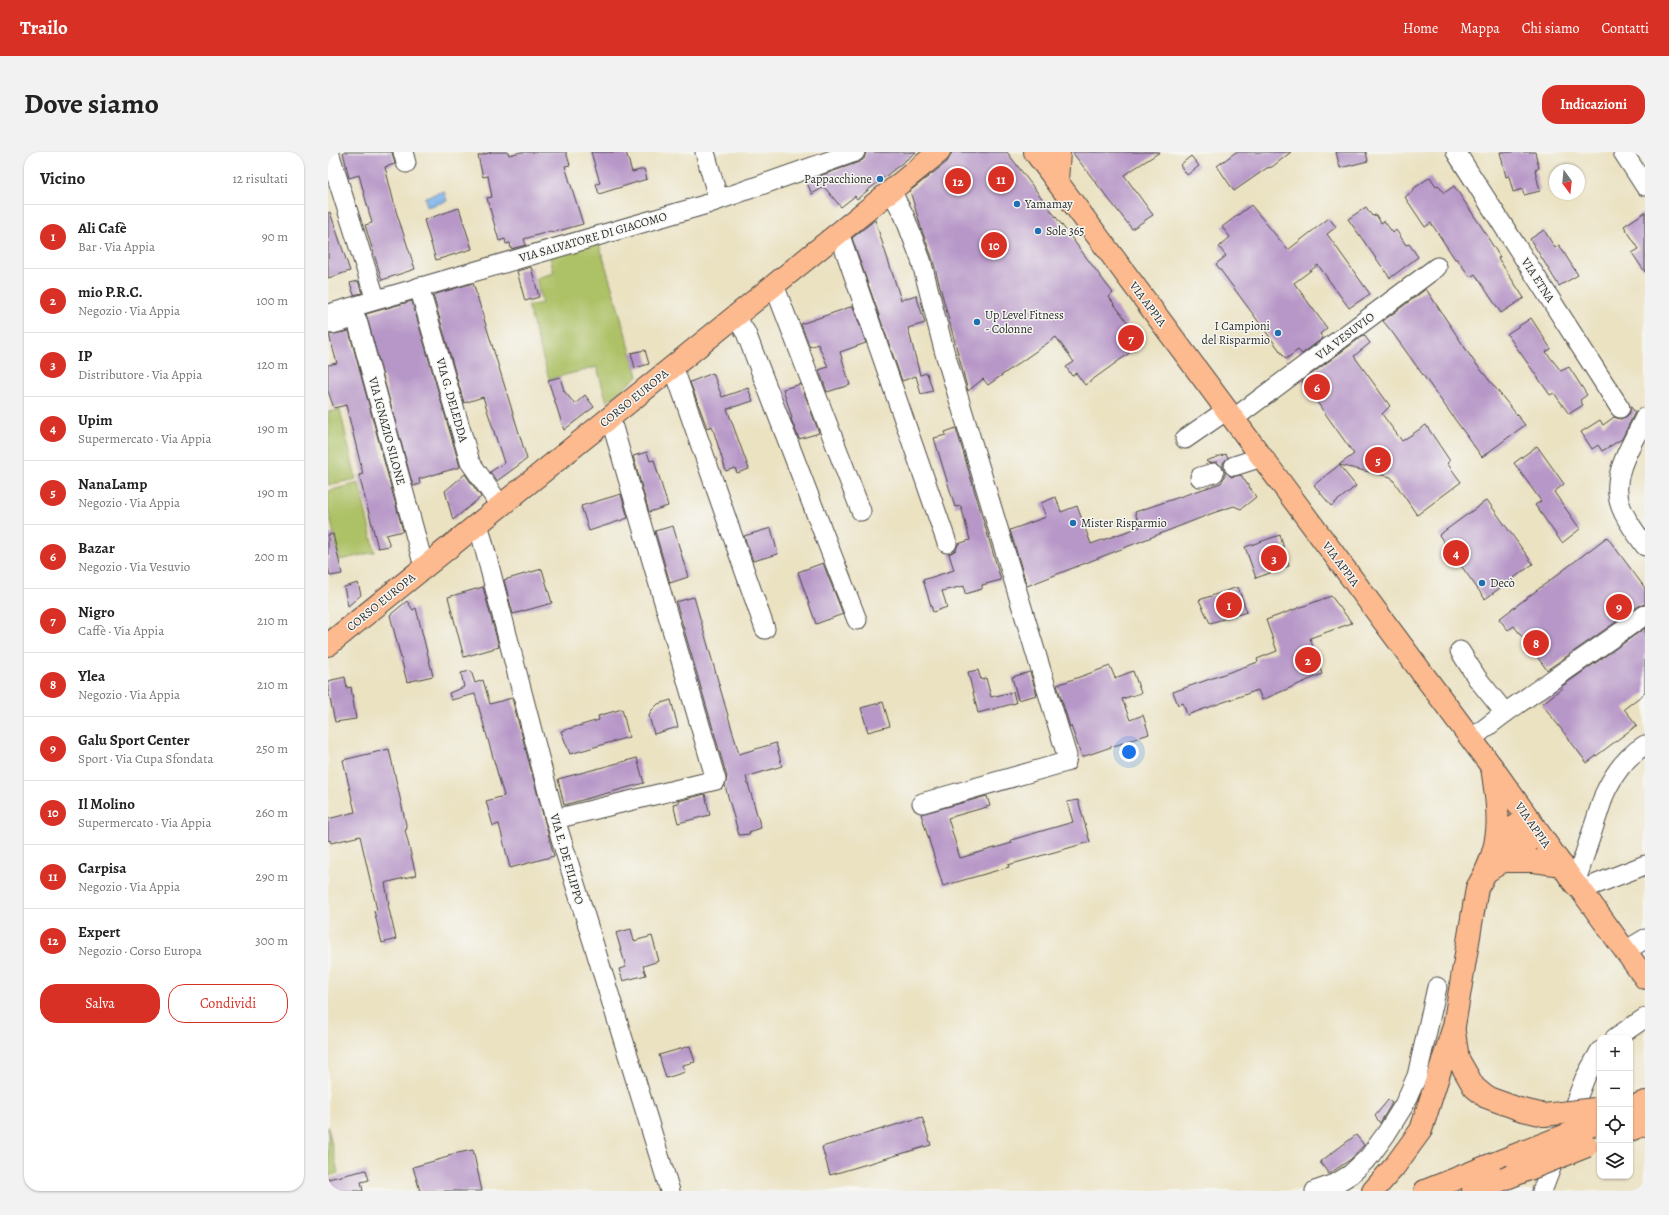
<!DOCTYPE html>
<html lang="it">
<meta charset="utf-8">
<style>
:root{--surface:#fff;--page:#f2f2f2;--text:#222;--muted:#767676;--line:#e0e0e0;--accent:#d93025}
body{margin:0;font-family:Alegreya,serif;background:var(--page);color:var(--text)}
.controls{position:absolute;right:12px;bottom:12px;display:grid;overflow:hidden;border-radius:8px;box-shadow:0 1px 3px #0004}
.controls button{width:36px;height:36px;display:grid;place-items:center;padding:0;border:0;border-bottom:1px solid var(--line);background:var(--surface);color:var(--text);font:20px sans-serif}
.compass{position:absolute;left:1221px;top:12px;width:36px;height:36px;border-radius:50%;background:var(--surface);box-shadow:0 1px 3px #0004;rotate:165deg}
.you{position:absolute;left:801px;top:600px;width:14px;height:14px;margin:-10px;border:3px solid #fff;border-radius:50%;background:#1a73e8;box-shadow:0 0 0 6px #1a73e833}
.badge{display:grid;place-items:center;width:26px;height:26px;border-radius:50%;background:var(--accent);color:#fff;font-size:13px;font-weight:700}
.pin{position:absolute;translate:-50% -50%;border:2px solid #fff;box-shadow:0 1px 4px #0006}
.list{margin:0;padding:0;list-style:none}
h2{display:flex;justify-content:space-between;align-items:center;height:52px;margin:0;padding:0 16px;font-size:17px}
h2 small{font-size:13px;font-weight:400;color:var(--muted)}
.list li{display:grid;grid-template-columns:26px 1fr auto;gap:12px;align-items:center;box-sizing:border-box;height:64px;padding:0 16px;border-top:1px solid var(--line)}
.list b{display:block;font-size:15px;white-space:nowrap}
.list p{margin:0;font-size:13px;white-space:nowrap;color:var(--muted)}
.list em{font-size:13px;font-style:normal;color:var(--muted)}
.actions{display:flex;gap:8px;padding:12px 16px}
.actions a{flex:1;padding:9px 0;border:1px solid var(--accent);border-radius:16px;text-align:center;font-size:14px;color:var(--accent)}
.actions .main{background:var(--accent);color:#fff}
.icon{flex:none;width:22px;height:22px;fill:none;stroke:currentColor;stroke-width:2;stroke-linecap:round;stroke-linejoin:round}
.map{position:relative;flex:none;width:1317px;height:1039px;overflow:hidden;border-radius:16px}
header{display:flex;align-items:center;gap:24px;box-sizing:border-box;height:56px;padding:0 20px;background:var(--accent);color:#fff}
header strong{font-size:19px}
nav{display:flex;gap:22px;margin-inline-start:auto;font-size:14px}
.intro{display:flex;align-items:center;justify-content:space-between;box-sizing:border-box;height:96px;padding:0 24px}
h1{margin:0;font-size:28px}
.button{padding:10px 18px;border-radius:16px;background:var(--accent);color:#fff;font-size:14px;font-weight:700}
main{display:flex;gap:24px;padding:0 24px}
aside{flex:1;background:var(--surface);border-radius:16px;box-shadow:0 1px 3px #0004}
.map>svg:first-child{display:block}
</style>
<header>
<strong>Trailo</strong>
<nav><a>Home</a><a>Mappa</a><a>Chi siamo</a><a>Contatti</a></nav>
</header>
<div class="intro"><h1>Dove siamo</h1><a class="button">Indicazioni</a></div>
<main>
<aside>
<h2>Vicino<small>12 risultati</small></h2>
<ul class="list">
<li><span class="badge">1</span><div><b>Ali Cafè</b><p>Bar · Via Appia</p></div><em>90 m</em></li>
<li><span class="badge">2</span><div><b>mio P.R.C.</b><p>Negozio · Via Appia</p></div><em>100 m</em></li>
<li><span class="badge">3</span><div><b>IP</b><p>Distributore · Via Appia</p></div><em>120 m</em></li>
<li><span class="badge">4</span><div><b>Upim</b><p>Supermercato · Via Appia</p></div><em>190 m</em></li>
<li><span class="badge">5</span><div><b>NanaLamp</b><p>Negozio · Via Appia</p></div><em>190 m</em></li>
<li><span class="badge">6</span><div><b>Bazar</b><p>Negozio · Via Vesuvio</p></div><em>200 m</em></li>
<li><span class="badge">7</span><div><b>Nigro</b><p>Caffè · Via Appia</p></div><em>210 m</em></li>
<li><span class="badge">8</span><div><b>Ylea</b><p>Negozio · Via Appia</p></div><em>210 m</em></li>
<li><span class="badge">9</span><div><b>Galu Sport Center</b><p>Sport · Via Cupa Sfondata</p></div><em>250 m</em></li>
<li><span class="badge">10</span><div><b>Il Molino</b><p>Supermercato · Via Appia</p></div><em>260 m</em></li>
<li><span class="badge">11</span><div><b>Carpisa</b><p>Negozio · Via Appia</p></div><em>290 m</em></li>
<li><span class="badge">12</span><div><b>Expert</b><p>Negozio · Corso Europa</p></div><em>300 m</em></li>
</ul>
<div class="actions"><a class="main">Salva</a><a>Condividi</a></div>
</aside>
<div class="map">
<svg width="1317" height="1039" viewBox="0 0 1317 1039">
<rect width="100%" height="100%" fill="#f6f6f2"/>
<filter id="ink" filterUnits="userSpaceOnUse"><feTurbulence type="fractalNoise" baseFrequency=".025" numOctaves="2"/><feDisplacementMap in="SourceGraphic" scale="8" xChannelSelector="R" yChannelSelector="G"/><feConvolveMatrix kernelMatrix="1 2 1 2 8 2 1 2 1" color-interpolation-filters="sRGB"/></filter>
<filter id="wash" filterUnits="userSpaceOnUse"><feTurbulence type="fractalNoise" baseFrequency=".012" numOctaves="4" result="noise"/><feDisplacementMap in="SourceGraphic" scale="16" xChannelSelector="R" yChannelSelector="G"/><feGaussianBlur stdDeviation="0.9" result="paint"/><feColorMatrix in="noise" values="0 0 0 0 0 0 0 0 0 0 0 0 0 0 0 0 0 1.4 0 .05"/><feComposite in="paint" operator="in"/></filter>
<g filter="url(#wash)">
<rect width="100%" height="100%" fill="#ebe2c2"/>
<g fill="#adc166" stroke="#6c7648">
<path d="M 270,88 L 310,224 L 279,250 L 269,215 L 221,227 L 200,154 L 214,151 L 208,126 L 226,121 L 221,101 Z"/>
<path d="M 12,258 L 28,327 L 0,333 L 0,260 Z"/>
<path d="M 31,331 L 47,400 L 12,408 L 0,357 L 0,339 Z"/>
<path d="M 0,975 L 10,1021 L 0,1024 Z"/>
</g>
<path fill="#7aafe8" stroke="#526d8a" d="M 116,39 L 119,49 L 99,55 L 97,45 Z"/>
<g id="blocks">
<g fill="#b797c7">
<path d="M 15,0 L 64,0 L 67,12 L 57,15 L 68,59 L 87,117 L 54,128 L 37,73 L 44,71 L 31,23 L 21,26 Z"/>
<path d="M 164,0 L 180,0 L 181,3 L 193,0 L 238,0 L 242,13 L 237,14 L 255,72 L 223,81 L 223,79 L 196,87 L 198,93 L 183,97 L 182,91 L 178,92 L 177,87 L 171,89 L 159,46 L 164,45 L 160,24 L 155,25 L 150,4 Z"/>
<path d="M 263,0 L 298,0 L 304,20 L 316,17 L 319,27 L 271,42 L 268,32 L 272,31 Z"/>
<path d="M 538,0 L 588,0 L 529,47 L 527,44 L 513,55 L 496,35 L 484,42 L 479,31 L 489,25 L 531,10 L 536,7 Z"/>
<path d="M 624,0 L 679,0 L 785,141 L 781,145 L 800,171 L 798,173 L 814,192 L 757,233 L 748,221 L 744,224 L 738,215 L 746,210 L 728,185 L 660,233 L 655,227 L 640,239 L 604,105 L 594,79 L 582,39 L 619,10 Z"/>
<path d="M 744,0 L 832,0 L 796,23 L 825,63 L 804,77 Z"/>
<path d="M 908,0 L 963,0 L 944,15 L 939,16 L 906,39 L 889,14 Z"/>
<path d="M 1008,0 L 1038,0 L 1040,9 L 1012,16 Z"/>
<path d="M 1172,0 L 1207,0 L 1211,16 L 1207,18 L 1212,39 L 1196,43 L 1194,37 L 1185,40 L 1181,24 L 1178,25 Z"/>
<path d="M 863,4 L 871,14 L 859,23 L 852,13 Z"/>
<path d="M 1102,25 L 1108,34 L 1110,33 L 1116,41 L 1126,34 L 1161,86 L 1160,86 L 1172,105 L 1170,106 L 1196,146 L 1173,161 L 1147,122 L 1142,125 L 1129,107 L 1127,107 L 1103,71 L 1097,75 L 1077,45 L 1085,39 L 1085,37 Z"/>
<path d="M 923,53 L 960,98 L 1001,66 L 1008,75 L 999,82 L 1042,142 L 1021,156 L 990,113 L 966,131 L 999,176 L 992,182 L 995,186 L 974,202 L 970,198 L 958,207 L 888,112 L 898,104 L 891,95 L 902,85 L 894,75 Z"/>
<path d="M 1038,55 L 1044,64 L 1048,63 L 1053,71 L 1056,69 L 1065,81 L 1068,78 L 1078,93 L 1081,92 L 1090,105 L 1062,126 L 1020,67 Z"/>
<path d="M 131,56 L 144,97 L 108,108 L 96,68 Z"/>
<path d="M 2,60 L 22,119 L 0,126 L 0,61 Z"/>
<path d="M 1317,60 L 1317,120 L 1304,101 L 1311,97 L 1296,74 Z"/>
<path d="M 547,68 L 573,148 L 588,143 L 597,171 L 580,176 L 592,223 L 599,221 L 605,239 L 593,242 L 588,224 L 574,229 L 524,86 Z"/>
<path d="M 1216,78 L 1227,96 L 1231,93 L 1250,123 L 1231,134 L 1202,87 Z"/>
<path d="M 203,115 L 211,145 L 197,149 L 189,119 Z"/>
<path d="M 30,129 L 34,141 L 26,143 L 22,131 Z"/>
<path d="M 145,131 L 199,307 L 169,329 L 162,320 L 176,311 L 155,245 L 136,251 L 105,143 Z"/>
<path d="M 1098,137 L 1145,208 L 1197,273 L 1154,305 L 1064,180 L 1055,169 Z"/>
<path d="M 84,149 L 132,315 L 91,327 L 92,332 L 85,334 L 38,162 Z"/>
<path d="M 525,154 L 538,191 L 512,200 L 522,233 L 499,240 L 491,218 L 500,215 L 490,192 L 482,195 L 473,172 Z"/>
<path d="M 1203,166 L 1223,197 L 1218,200 L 1233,219 L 1241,215 L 1259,243 L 1252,248 L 1255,253 L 1241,262 L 1226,241 L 1222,243 L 1179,182 Z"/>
<path d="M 21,179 L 75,379 L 58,383 L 62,394 L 50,396 L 31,323 L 35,322 L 18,253 L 6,256 L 0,239 L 0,213 L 9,211 L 1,183 Z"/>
<path d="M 1036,183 L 1042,191 L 1026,204 L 1062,254 L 1054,262 L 1074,289 L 1098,273 L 1122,309 L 1119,311 L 1133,330 L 1089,363 L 1063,325 L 1011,313 L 1026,302 L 974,229 Z"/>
<path d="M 317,198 L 321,212 L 307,216 L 303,201 Z"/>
<path d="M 385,221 L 394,245 L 420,236 L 425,249 L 399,257 L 421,317 L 409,321 L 407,316 L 398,319 L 384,274 L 379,276 L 362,230 Z"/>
<path d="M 232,225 L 236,239 L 247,252 L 257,243 L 266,255 L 236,278 L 220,228 Z"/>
<path d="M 473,232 L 491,281 L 471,287 L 463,267 L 464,266 L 455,237 Z"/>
<path d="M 1302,254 L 1307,260 L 1294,287 L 1274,299 L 1270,293 L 1264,297 L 1253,280 L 1272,268 L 1275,273 L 1286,265 L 1292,267 L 1298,265 L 1302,261 Z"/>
<path d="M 628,276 L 673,428 L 654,433 L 654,437 L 637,442 L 636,434 L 614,439 L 619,455 L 605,460 L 595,428 L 626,418 L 621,402 L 628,398 L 630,392 L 642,388 L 633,354 L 627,355 L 606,286 L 618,283 L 617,280 Z"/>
<path d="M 1209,294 L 1236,332 L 1226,340 L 1252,377 L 1234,391 L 1207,353 L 1213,349 L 1186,311 Z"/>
<path d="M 319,300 L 322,309 L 326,308 L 340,354 L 321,360 L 305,304 Z"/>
<path d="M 898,302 L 900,305 L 895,311 L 895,316 L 889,310 L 880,311 L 878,309 Z"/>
<path d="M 1011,313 L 1028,334 L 1003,354 L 986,333 Z"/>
<path d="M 897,319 L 903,325 L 913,323 L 928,345 L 913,357 L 906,354 L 885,361 L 699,434 L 682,378 L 718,365 L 713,351 L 728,345 L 733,360 L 749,354 L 763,392 L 812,375 L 807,360 L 893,331 L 897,324 Z"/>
<path d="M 137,322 L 153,345 L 125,368 L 117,339 Z"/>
<path d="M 293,342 L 300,366 L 261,379 L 253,354 Z"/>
<path d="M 1159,348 L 1205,412 L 1157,447 L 1111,383 Z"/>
<path d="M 345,374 L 360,425 L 342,431 L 327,379 Z"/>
<path d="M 443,376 L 450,402 L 425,409 L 416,384 Z"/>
<path d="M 5,382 L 14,422 L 2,424 L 0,414 L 0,383 Z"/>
<path d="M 952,383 L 961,414 L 928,426 L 917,395 Z"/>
<path d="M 1279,385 L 1317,436 L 1317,452 L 1311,454 L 1219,518 L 1186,474 L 1180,478 L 1171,467 Z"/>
<path d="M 495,411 L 515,462 L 488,472 L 470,420 Z"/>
<path d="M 214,417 L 224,451 L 185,462 L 176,428 Z"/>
<path d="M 30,431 L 33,443 L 20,454 L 16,435 Z"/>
<path d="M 155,435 L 171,495 L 136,505 L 120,445 Z"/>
<path d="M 910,435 L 919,460 L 882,471 L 871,448 Z"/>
<path d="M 1003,444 L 1024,471 L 982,486 L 994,522 L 934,548 L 930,538 L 859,563 L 855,551 L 850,553 L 845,540 L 930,510 L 929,507 L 949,499 L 938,468 Z"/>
<path d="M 366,445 L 411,602 L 448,591 L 454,614 L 418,625 L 433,676 L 421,680 L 422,682 L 411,683 L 397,634 L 399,625 L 348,450 Z"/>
<path d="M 79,449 L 85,458 L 88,456 L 105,524 L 79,530 L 62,463 Z"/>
<path d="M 1317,476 L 1317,541 L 1296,557 L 1309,573 L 1259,611 L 1214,552 L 1234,536 L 1233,535 Z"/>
<path d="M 782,514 L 787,526 L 805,519 L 813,541 L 794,547 L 802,568 L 815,563 L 821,582 L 754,605 L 743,574 L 742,575 L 729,533 Z"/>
<path d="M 650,518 L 653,528 L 658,526 L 663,545 L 685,540 L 688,551 L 650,561 L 640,520 Z"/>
<path d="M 143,519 L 147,531 L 155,528 L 162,552 L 184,546 L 226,704 L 182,716 L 171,672 L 165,674 L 158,649 L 176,644 L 147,542 L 123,548 L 121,541 L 136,535 L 133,521 Z"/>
<path d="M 702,520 L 709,543 L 690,548 L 684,525 Z"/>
<path d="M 17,525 L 19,536 L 23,535 L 28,567 L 7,570 L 0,537 L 0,529 Z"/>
<path d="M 343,548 L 350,575 L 326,582 L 321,564 L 323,559 L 330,552 Z"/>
<path d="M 555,550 L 562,574 L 540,580 L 533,556 Z"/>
<path d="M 294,557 L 301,585 L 242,602 L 233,579 L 271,568 L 270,564 Z"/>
<path d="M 61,597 L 79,677 L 77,678 L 88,723 L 57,731 L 61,752 L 60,753 L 68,787 L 54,791 L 46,759 L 49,758 L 32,684 L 3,691 L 2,688 L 0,689 L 0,667 L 27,660 L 15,608 Z"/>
<path d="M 309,606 L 316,631 L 236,653 L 230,627 Z"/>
<path d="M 377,642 L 382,663 L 350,671 L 345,652 L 350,651 L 350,649 Z"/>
<path d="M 659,644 L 662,654 L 620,666 L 632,706 L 684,691 L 683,688 L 745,670 L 739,650 L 750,648 L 762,690 L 680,713 L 681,715 L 615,734 L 593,662 Z"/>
<path d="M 303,777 L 306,789 L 324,784 L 331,809 L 315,814 L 318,823 L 295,829 L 291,817 L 298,815 L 288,781 Z"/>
<path d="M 362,894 L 367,910 L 354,913 L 357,920 L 338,926 L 331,903 Z"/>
<path d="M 1060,948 L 1064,951 L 1052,971 L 1047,964 Z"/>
<path d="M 594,965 L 603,993 L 502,1023 L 494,995 Z"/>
<path d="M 1028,983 L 1036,993 L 1023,1007 L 1001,1022 L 992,1010 Z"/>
<path d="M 145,998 L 154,1039 L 92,1039 L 85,1015 L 120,1005 L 120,1003 Z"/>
<path d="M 38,1018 L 41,1028 L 33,1030 L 35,1039 L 0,1039 L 0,1027 Z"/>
</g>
</g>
</g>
<g filter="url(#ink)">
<use href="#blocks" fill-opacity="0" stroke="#484642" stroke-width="1"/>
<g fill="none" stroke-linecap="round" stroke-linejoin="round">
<defs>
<g id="minor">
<path d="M 1,0 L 45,139"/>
<path d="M 75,0 L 78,11"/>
<path d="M 377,0 L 388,39"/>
<path d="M 1128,0 L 1292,256"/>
<path d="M 1295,0 L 1317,34"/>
<path d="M 563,39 L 576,63 L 593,108 L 616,198 L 739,604 L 738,610 L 594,651"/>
<path d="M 511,81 L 619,391"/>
<path d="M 446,133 L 533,359"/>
<path d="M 91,135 L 142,310 L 172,353"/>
<path d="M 0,162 L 376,53 L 527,0"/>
<path d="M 407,164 L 418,181 L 529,468"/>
<path d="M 4,172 L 26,166 L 29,168 L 96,415"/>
<path d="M 345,214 L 437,477"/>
<path d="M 1317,265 C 1304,293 1281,324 1293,355 C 1298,369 1309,382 1317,394"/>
<path d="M 905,267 L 1109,115"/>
<path d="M 857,287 L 899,258"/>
<path d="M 906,314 L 934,305"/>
<path d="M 872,325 L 886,321"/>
<path d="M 150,371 L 227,667 L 342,1039"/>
<path d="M 1132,499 L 1149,526 L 1177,561 L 1143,587"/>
<path d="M 1177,561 L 1317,463"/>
<path d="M 227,667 L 388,628 L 282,265"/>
<path d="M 1247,732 L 1276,643 C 1285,623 1297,605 1317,593"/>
<path d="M 1253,738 L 1317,713"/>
<path d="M 1297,799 L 1317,787"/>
<path d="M 1287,886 L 1317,866"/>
<path d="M 1239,972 L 1257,926 L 1272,899"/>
<path d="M 987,1039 L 1007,1032 L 1023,1022 L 1041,1005 L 1058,982 L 1076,953 L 1089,924 L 1109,835"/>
<path d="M 1214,1039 L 1230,998"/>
</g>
<g id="major">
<path d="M 707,0 L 1164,615 L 1247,732 L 1253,738 L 1317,826"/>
<path d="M 729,29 L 731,0"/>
<path d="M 0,493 L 611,0"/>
</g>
<g id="highway">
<path d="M 1167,695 L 1189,673 L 1201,667"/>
<path d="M 1177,709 L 1206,709 L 1234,713"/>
<path d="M 1158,720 L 1194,697 L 1209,679"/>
<path d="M 1126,880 L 1130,907 L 1146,935 L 1158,945 L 1191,957 L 1216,963"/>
<path d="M 1302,956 L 1317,950"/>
<path d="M 1302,978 L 1317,972"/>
<path d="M 1045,1039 L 1066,1015 L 1093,978 L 1126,874 L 1149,736 C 1176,692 1171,663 1164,615"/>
<path d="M 1097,1039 L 1185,1004"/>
<path d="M 1145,1039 L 1176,1027"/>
</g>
</defs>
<use href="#minor" stroke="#484642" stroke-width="21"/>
<use href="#major" stroke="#484642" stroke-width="24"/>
<use href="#highway" stroke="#484642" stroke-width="24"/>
<use href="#minor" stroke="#fff" stroke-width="19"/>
<use href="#major" stroke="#fcba8e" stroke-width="22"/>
<use href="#highway" stroke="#fcba8e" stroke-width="22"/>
<defs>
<g id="highway-bridge">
<path d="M 1216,963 L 1267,957"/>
<path d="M 1185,1004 L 1264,973"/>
<path d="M 1176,1027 L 1259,994"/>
</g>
</defs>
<use href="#highway-bridge" stroke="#484642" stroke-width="24" stroke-linecap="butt"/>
<use href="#highway-bridge" stroke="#fcba8e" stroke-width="22"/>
</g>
</g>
<g fill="#1f6fb2" stroke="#f6f6f2" stroke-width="1.5">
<circle cx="552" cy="27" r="4"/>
<circle cx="689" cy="52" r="4"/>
<circle cx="710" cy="79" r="4"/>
<circle cx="649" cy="170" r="4"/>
<circle cx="950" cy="181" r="4"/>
<circle cx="745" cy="371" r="4"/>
<circle cx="1154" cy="431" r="4"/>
</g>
<g text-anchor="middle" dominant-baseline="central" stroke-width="3" stroke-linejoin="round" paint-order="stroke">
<g font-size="12" fill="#2b2b2b" stroke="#f6f6f2" text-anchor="start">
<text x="544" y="27" text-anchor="end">Pappacchione</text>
<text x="697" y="52">Yamamay</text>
<text x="718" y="79">Sole 365</text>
<text x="657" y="163">Up Level Fitness<tspan x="657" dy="14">- Colonne</tspan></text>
<text x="942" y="174" text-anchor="end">I Campioni<tspan x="942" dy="14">del Risparmio</tspan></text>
<text x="753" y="371">Mister Risparmio</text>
<text x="1162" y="431">Decò</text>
</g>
<g font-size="12" fill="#2b2b2b" stroke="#f6f6f2">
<text transform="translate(265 85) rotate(-16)">VIA SALVATORE DI GIACOMO</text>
<text transform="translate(1210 128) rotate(57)">VIA ETNA</text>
<text transform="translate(820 152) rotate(53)">VIA APPIA</text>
<text transform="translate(1017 184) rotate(-37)">VIA VESUVIO</text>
<text transform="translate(306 246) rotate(-39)">CORSO EUROPA</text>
<text transform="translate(124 248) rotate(74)">VIA G. DELEDDA</text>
<text transform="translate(59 279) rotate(75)">VIA IGNAZIO SILONE</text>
<text transform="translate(1013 412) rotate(53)">VIA APPIA</text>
<text transform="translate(53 450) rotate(-39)">CORSO EUROPA</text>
<text transform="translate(1205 673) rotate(55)">VIA APPIA</text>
<text transform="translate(239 707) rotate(74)">VIA E. DE FILIPPO</text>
</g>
</g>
</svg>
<div class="controls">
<button>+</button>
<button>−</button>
<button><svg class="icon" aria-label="locate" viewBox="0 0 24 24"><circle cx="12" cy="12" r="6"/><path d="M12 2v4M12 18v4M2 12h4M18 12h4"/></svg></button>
<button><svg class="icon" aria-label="layers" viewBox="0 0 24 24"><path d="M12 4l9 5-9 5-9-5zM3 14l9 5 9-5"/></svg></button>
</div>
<svg class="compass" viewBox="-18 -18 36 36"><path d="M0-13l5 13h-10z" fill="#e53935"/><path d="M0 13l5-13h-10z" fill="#767676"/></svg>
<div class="you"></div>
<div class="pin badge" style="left:901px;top:453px">1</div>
<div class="pin badge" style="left:980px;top:508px">2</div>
<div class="pin badge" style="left:946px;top:406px">3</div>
<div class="pin badge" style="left:1128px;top:401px">4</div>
<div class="pin badge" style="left:1050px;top:308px">5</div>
<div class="pin badge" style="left:989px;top:235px">6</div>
<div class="pin badge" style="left:803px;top:186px">7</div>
<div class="pin badge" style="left:1208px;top:491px">8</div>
<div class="pin badge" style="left:1291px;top:455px">9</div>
<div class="pin badge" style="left:666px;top:93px">10</div>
<div class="pin badge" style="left:673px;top:27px">11</div>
<div class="pin badge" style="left:630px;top:29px">12</div>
</div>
</main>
